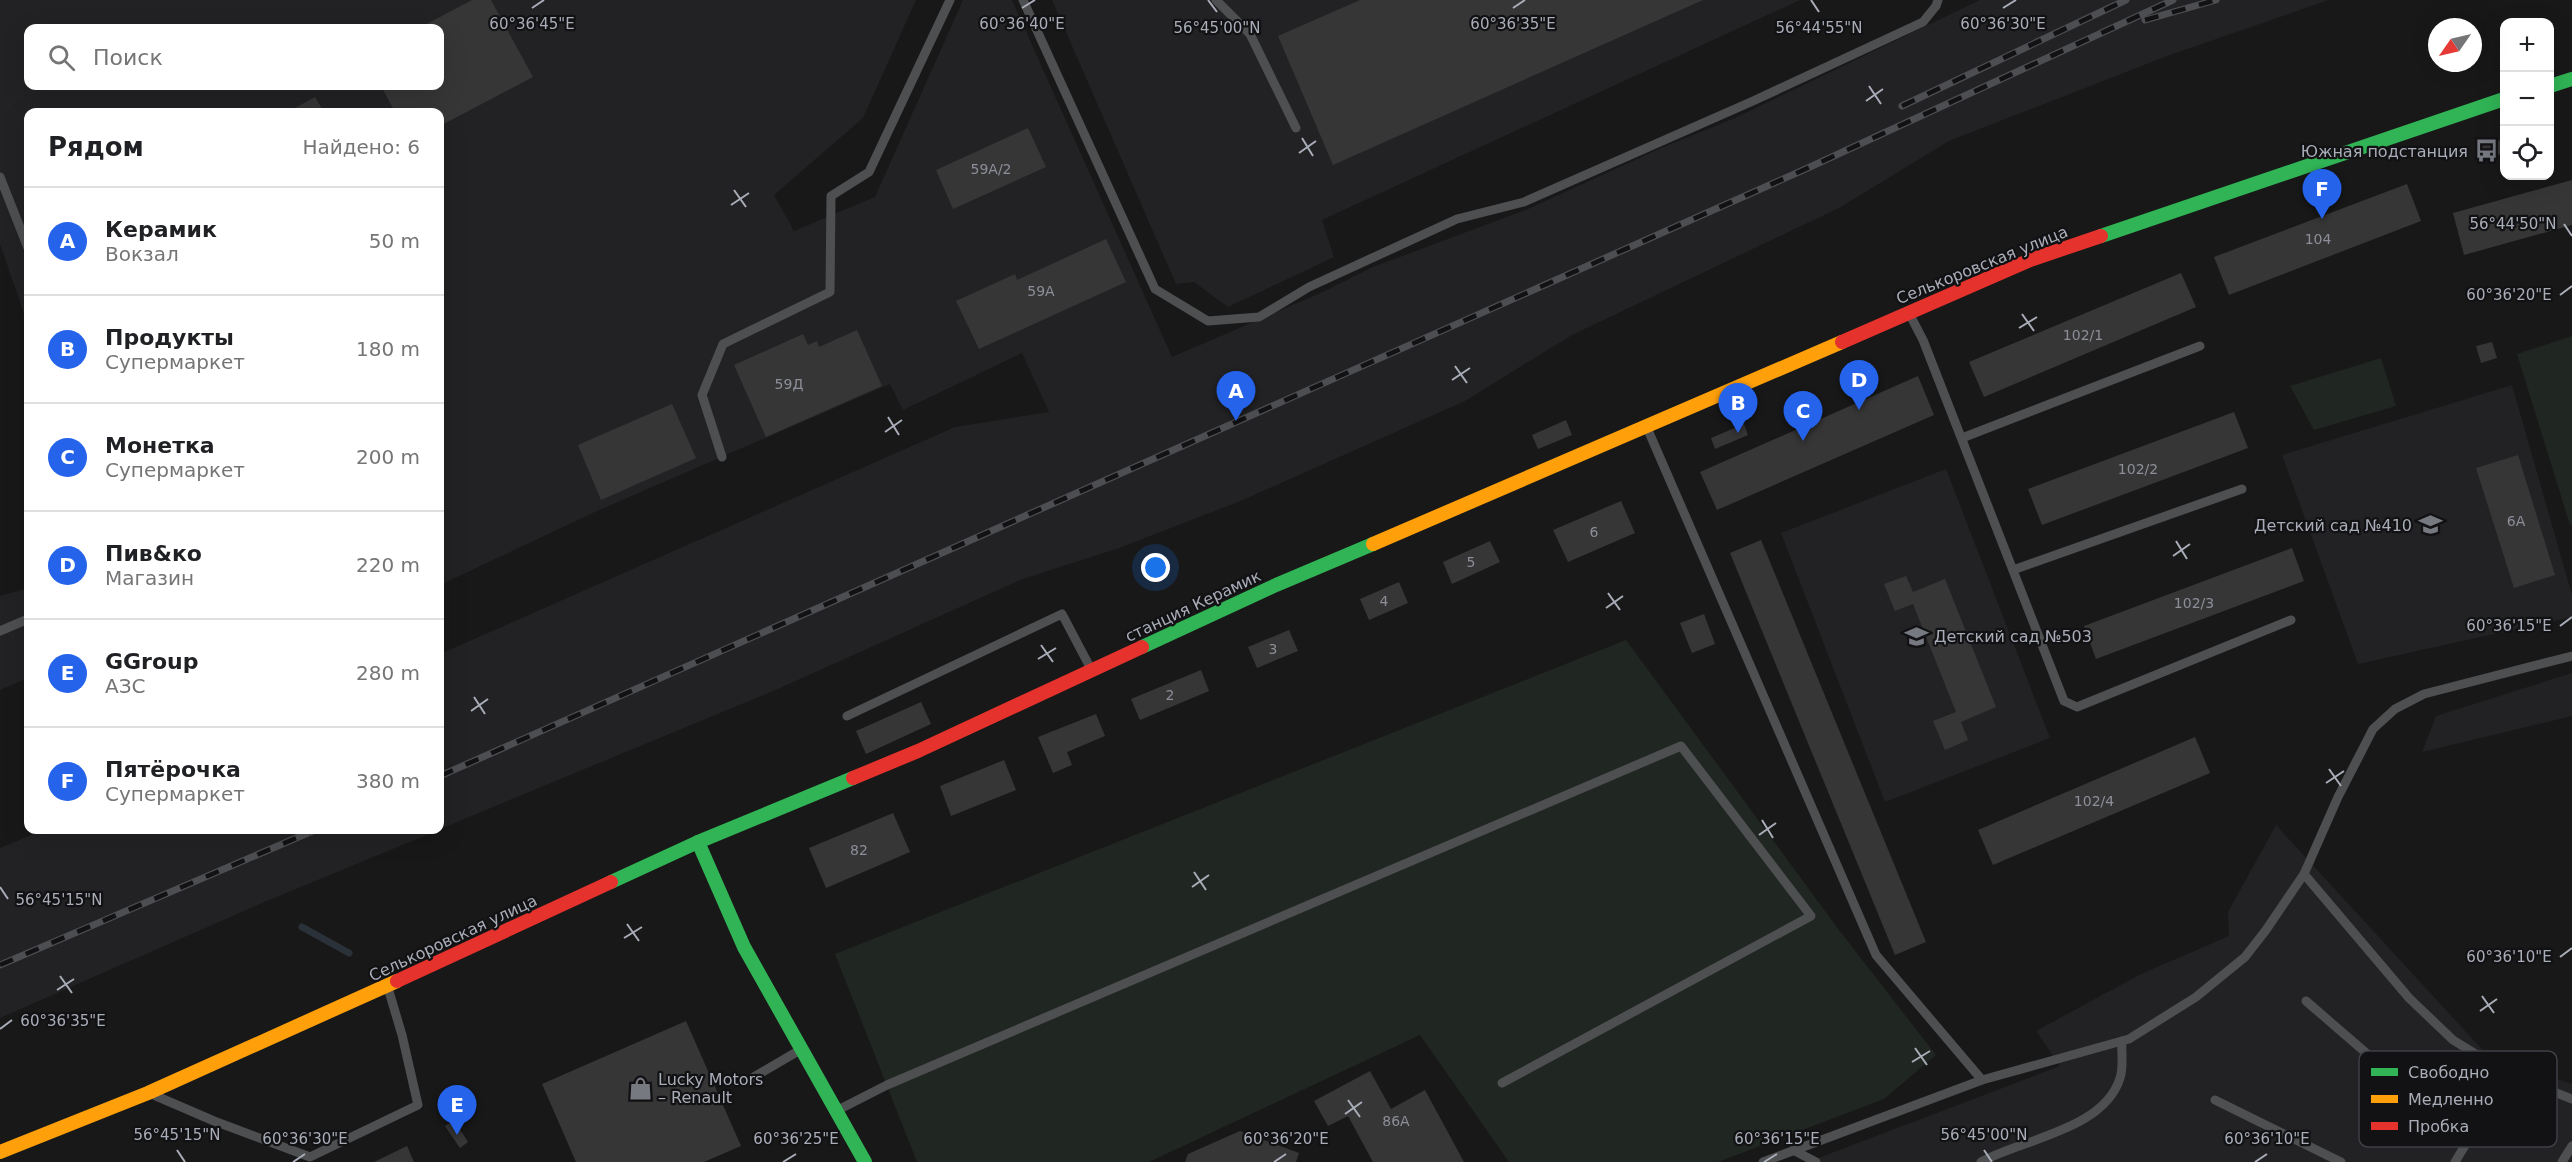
<!DOCTYPE html>
<html lang="ru">
<meta charset="utf-8">
<style>
:root{--surface:#fff;--page:#f2f2f2;--text:#202124;--muted:#757577;--line:#e0e0e0;--accent:#2563eb}
body{margin:0;font-family:"DejaVu Sans",sans-serif;background:var(--page);color:var(--text)}
.controls{position:absolute;right:18px;top:18px;display:grid;overflow:hidden;border-radius:12px;box-shadow:0 6px 24px #0002}
.controls button{width:54px;height:54px;display:grid;place-items:center;padding:0;border:0;border-bottom:2px solid var(--line);background:var(--surface);color:var(--text);font:30px sans-serif}
.compass{position:absolute;left:2428px;top:18px;width:54px;height:54px;border-radius:50%;background:var(--surface);box-shadow:0 6px 24px #0002;rotate:236deg}
.you{position:absolute;left:1156px;top:568px;width:21px;height:21px;margin:-15px;border:4px solid #fff;border-radius:50%;background:#1a73e8;box-shadow:0 0 0 9px #1a73e833}
.badge{display:grid;place-items:center;width:39px;height:39px;border-radius:50%;background:var(--accent);color:#fff;font-size:20px;font-weight:700}
.pin{position:absolute;translate:-50% -50px;filter:drop-shadow(0 2px 3px #0008)}
.pin::after{content:'';position:absolute;top:32px;width:21px;height:18px;background:inherit;clip-path:polygon(0 0,100% 0,50% 100%)}
.list{margin:0;padding:0;list-style:none}
h2{display:flex;justify-content:space-between;align-items:center;height:78px;margin:0;padding:0 24px;font-size:26px}
h2 small{font-size:20px;font-weight:400;color:var(--muted)}
.list li{display:grid;grid-template-columns:39px 1fr auto;gap:18px;align-items:center;box-sizing:border-box;height:108px;padding:0 24px;border-top:2px solid var(--line)}
.list b{display:block;font-size:22px;white-space:nowrap}
.list p{margin:0;font-size:20px;white-space:nowrap;color:var(--muted)}
.list em{font-size:20px;font-style:normal;color:var(--muted)}
.icon{flex:none;width:33px;height:33px;fill:none;stroke:currentColor;stroke-width:2;stroke-linecap:round;stroke-linejoin:round}
.map{position:relative;flex:none;width:2572px;height:1162px;overflow:hidden}
.search{position:absolute;background:var(--surface);box-shadow:0 6px 24px #0002;left:24px;top:24px;width:420px;height:66px;display:flex;align-items:center;gap:15px;box-sizing:border-box;padding:0 21px;border-radius:12px;color:var(--muted);font-size:22px}
.panel{position:absolute;background:var(--surface);box-shadow:0 6px 24px #0002;left:24px;top:108px;width:420px;height:726px;border-radius:12px}
.map>svg:first-child{display:block}
</style>
<div class="map">
<svg width="2572" height="1162" viewBox="0 0 2572 1162">
<rect width="100%" height="100%" fill="#181818"/>
<g fill="#222224" fill-rule="evenodd">
<path d="M 0,0 L 916,0 L 863,118 L 774,195 L 794,231 L 875,197 L 963,0 L 1012,0 L 1172,357 L 1323,292 L 1373,267 L 1528,209 L 1661,148 L 1735,118 L 1980,0 L 2329,0 L 2167,56 L 1949,141 L 1839,208 L 1572,335 L 1465,401 L 1243,500 L 1119,548 L 1020,580 L 780,688 L 440,829 L 440,654 L 955,427 L 1049,412 L 1022,353 L 903,410 L 890,384 L 597,511 L 440,585 L 440,112 L 28,112 L 28,325 L 0,244 ZM 28,28 L 440,28 L 440,86 L 28,86 Z"/>
<path d="M 1052,0 L 1800,0 L 1322,220 L 1334,257 L 1228,307 L 1194,282 L 1176,284 Z"/>
<path d="M 2512,385 L 2572,595 L 2572,617 L 2358,664 L 2282,455 Z"/>
<path d="M 1946,469 L 2050,738 L 1885,802 L 1781,533 Z"/>
<path d="M 28,588 L 28,678 L 0,690 L 0,596 Z"/>
<path d="M 2572,673 L 2572,716 L 2422,752 L 2436,716 Z"/>
<path d="M 2276,825 L 2490,1058 L 2572,1084 L 2572,1162 L 1808,1162 L 2060,1066 L 2036,1031 L 2141,974 L 2229,936 L 2228,912 Z"/>
<path d="M 43,830 L 439,830 L 269,900 L 0,1018 L 0,848 Z"/>
</g>
<g fill="#202621">
<path d="M 2572,336 L 2572,524 L 2570,525 L 2517,354 Z"/>
<path d="M 2381,358 L 2396,406 L 2314,430 L 2290,386 Z"/>
<path d="M 1626,640 L 1839,930 L 1936,1055 L 1884,1099 L 1718,1162 L 1509,1162 L 1420,1035 L 1149,1162 L 917,1162 L 835,954 Z"/>
</g>
<g fill="none" stroke-linecap="round" stroke-linejoin="round">
<path stroke="#2b3139" stroke-width="7" d="M 302,927 L 349,953"/>
</g>
<g fill="#363637">
<path d="M 472,0 L 491,0 L 533,77 L 440,126 L 440,112 L 395,112 L 381,86 L 440,86 L 440,28 L 419,28 Z"/>
<path d="M 1360,0 L 1703,0 L 1333,165 L 1278,36 Z"/>
<path d="M 315,97 L 324,112 L 288,112 Z"/>
<path d="M 1028,128 L 1046,167 L 953,209 L 936,170 Z"/>
<path d="M 2504,139 L 2504,153 L 2479,160 L 2475,148 Z"/>
<path d="M 2572,180 L 2572,225 L 2464,255 L 2453,213 Z"/>
<path d="M 2407,184 L 2421,221 L 2229,295 L 2214,257 Z"/>
<path d="M 1106,239 L 1126,282 L 979,349 L 956,301 L 1015,274 L 1017,280 Z"/>
<path d="M 2181,273 L 2196,307 L 1984,397 L 1969,362 Z"/>
<path d="M 857,330 L 882,386 L 766,437 L 734,365 L 803,334 L 808,345 L 817,341 L 819,347 Z"/>
<path d="M 2492,342 L 2497,358 L 2481,363 L 2476,346 Z"/>
<path d="M 1918,376 L 1934,415 L 1717,510 L 1700,472 Z"/>
<path d="M 672,404 L 696,458 L 601,500 L 578,445 Z"/>
<path d="M 2234,412 L 2248,448 L 2042,525 L 2028,489 Z"/>
<path d="M 1566,420 L 1572,435 L 1538,449 L 1532,435 Z"/>
<path d="M 1744,424 L 1748,435 L 1715,449 L 1711,438 Z"/>
<path d="M 2518,455 L 2555,575 L 2514,588 L 2476,468 Z"/>
<path d="M 1621,501 L 1635,533 L 1568,562 L 1553,530 Z"/>
<path d="M 1761,540 L 1926,942 L 1895,955 L 1730,553 Z"/>
<path d="M 1490,541 L 1500,562 L 1452,584 L 1443,562 Z"/>
<path d="M 2292,548 L 2304,581 L 2096,659 L 2084,626 Z"/>
<path d="M 1906,576 L 1913,592 L 1945,579 L 1996,707 L 1961,722 L 1968,740 L 1945,750 L 1933,721 L 1956,712 L 1913,604 L 1895,611 L 1884,584 Z"/>
<path d="M 1399,582 L 1408,603 L 1369,620 L 1360,599 Z"/>
<path d="M 1704,614 L 1715,644 L 1692,653 L 1680,623 Z"/>
<path d="M 1289,630 L 1298,651 L 1257,668 L 1248,647 Z"/>
<path d="M 1201,670 L 1209,691 L 1140,720 L 1131,699 Z"/>
<path d="M 921,702 L 931,724 L 866,754 L 856,731 Z"/>
<path d="M 1096,714 L 1105,736 L 1067,752 L 1072,765 L 1053,773 L 1038,737 Z"/>
<path d="M 2195,737 L 2210,773 L 1993,865 L 1978,830 Z"/>
<path d="M 1004,760 L 1016,790 L 951,816 L 940,786 Z"/>
<path d="M 893,813 L 910,852 L 826,888 L 809,848 Z"/>
<path d="M 686,1021 L 741,1146 L 704,1162 L 576,1162 L 542,1084 Z"/>
<path d="M 1370,1071 L 1391,1109 L 1425,1090 L 1464,1162 L 1373,1162 L 1348,1116 L 1328,1126 L 1314,1101 Z"/>
<path d="M 454,1120 L 468,1142 L 460,1148 L 445,1126 Z"/>
<path d="M 1240,1131 L 1299,1153 L 1296,1162 L 1185,1162 L 1188,1154 Z"/>
<path d="M 407,1146 L 414,1162 L 374,1162 Z"/>
</g>
<g fill="none" stroke-linecap="round" stroke-linejoin="round">
<g stroke="#4e4f51" stroke-width="9">
<path d="M 1023,0 L 1155,289 L 1208,321 L 1259,317 L 1309,287 L 1457,219 L 1524,202 L 1753,101 L 1923,22 L 1936,6 L 1938,0"/>
<path d="M 1216,0 L 1250,34 L 1296,128"/>
<path d="M 0,177 L 28,248"/>
<path d="M 1910,315 L 1923,340 L 2064,701 L 2077,707 L 2291,620"/>
<path d="M 1648,430 L 1876,955 L 1982,1080"/>
<path d="M 1962,438 L 2200,346"/>
<path d="M 722,457 L 702,395 L 723,344 L 830,292 L 831,196 L 869,172 L 950,0"/>
<path d="M 2013,570 L 2242,489"/>
<path d="M 0,631 L 28,619"/>
<path d="M 847,716 L 1062,614 L 1091,669"/>
<path d="M 2304,874 L 2409,998 L 2453,1040 L 2508,1074 L 2572,1099"/>
<path d="M 2306,1001 L 2468,1141"/>
<path d="M 747,1081 L 800,1050"/>
<path d="M 156,1096 L 214,1121 L 310,1157 L 418,1105 L 402,1035 L 388,988"/>
<path d="M 2215,1100 L 2341,1162"/>
<path d="M 838,1110 L 887,1085 L 1681,746 L 1811,916 L 1502,1083"/>
<path d="M 1793,1150 L 1816,1162"/>
<path d="M 1763,1162 L 1982,1080 L 2129,1039 L 2196,997 L 2245,957 L 2266,930 L 2304,874 L 2338,797 L 2373,729 L 2395,709 L 2424,694 L 2572,656"/>
<path d="M 1981,1162 C 2022,1139 2104,1130 2120,1078 C 2124,1067 2121,1052 2122,1041"/>
<path d="M 2455,1162 L 2508,1074"/>
<path d="M 2562,1162 L 2572,1146"/>
</g>
<g stroke="#30b455" stroke-width="14">
<path d="M 2550,86 L 2572,79"/>
<path d="M 2101,236 L 2504,99"/>
<path d="M 1142,647 L 1276,585 L 1373,544"/>
<path d="M 698,842 L 744,947 L 865,1162"/>
<path d="M 611,882 L 698,842 L 853,778"/>
</g>
<g stroke="#ff9f0a" stroke-width="14">
<path d="M 1373,544 L 1842,342"/>
<path d="M 0,1152 L 148,1093 L 397,981"/>
</g>
<g stroke="#e5322d" stroke-width="14">
<path d="M 1842,342 L 2030,260 L 2101,236"/>
<path d="M 853,778 L 918,751 L 1142,647"/>
<path d="M 397,981 L 611,882"/>
</g>
<defs>
<g id="rail">
<path d="M 2145,20 L 2216,0"/>
<path d="M 1902,106 L 2126,0"/>
<path d="M 440,776 L 1810,167 L 2173,0"/>
<path d="M 0,965 L 315,830"/>
</g>
</defs>
<use href="#rail" stroke="#4d4e51" stroke-width="7"/>
<use href="#rail" stroke="#121214" stroke-width="4.5" stroke-dasharray="14" stroke-linecap="butt"/>
</g>
<path fill="none" stroke="#a9adb8" stroke-width="2" d="M 1208,0 L 1217,12M 1811,0 L 1819,12M 532,8 L 544,0M 1022,8 L 1035,0M 1513,8 L 1525,0M 2003,8 L 2016,0M 1869,86 L 1881,104M 1866,101 L 1883,89M 1302,138 L 1313,156M 1299,153 L 1316,141M 734,190 L 746,207M 731,205 L 749,193M 2564,224 L 2572,236M 2560,295 L 2572,286M 2022,314 L 2034,331M 2019,328 L 2037,317M 1455,366 L 1467,383M 1452,380 L 1470,368M 888,417 L 899,435M 885,432 L 902,420M 2176,541 L 2187,559M 2173,556 L 2190,544M 1608,593 L 1620,610M 1606,608 L 1623,596M 2560,626 L 2572,617M 1041,645 L 1053,662M 1038,659 L 1056,648M 474,697 L 485,714M 471,711 L 488,699M 2329,769 L 2341,786M 2326,783 L 2344,771M 1762,820 L 1773,838M 1759,835 L 1776,823M 1194,872 L 1206,890M 0,887 L 8,899M 1192,887 L 1209,875M 627,924 L 639,941M 624,938 L 642,927M 2560,957 L 2572,948M 60,976 L 72,993M 57,990 L 74,979M 2482,996 L 2494,1013M 2480,1011 L 2497,999M 0,1029 L 12,1020M 1915,1048 L 1927,1065M 1912,1062 L 1930,1051M 1348,1100 L 1360,1117M 1345,1114 L 1362,1102M 177,1150 L 185,1162M 1984,1150 L 1992,1162M 293,1162 L 305,1154M 783,1162 L 796,1154M 1274,1162 L 1286,1154M 1764,1162 L 1777,1154M 2255,1162 L 2267,1154"/>
<defs>
<symbol id="bus-bare" viewBox="-9 -9 18 18"><path d="M-5-6H5V4H4V6H2V4H-2V6H-4V4H-5ZM-3.5-4V0h7V-4ZM-3.5 1.2v1.5H-2V1.2ZM2 1.2v1.5H3.5V1.2Z" fill="#767980" stroke="#121214" stroke-width="2.5" paint-order="stroke"/></symbol>
<symbol id="school-bare" viewBox="-9 -9 18 18"><path d="M0-5L7-2L0 1L-7-2ZM-4 1L0 2.5L4 1V4Q0 6-4 4Z" fill="#767980" stroke="#121214" stroke-width="2.5" paint-order="stroke"/></symbol>
<symbol id="shop-bare" viewBox="-9 -9 18 18"><path d="M-5-2.5h2.3a2.7 3.5 0 0 1 5.4 0H5L5.5 6h-11ZM-1.5-2.5h3a1.5 2.3 0 0 0-3 0Z" fill="#767980" stroke="#121214" stroke-width="2.5" paint-order="stroke"/></symbol>
</defs>
<g fill-rule="evenodd">
<use href="#bus-bare" x="2470" y="134" width="33" height="33"/>
<use href="#school-bare" x="2414" y="508" width="33" height="33"/>
<use href="#school-bare" x="1900" y="620" width="33" height="33"/>
<use href="#shop-bare" x="624" y="1072" width="33" height="33"/>
</g>
<g text-anchor="middle" dominant-baseline="central" stroke-width="4.5" stroke-linejoin="round" paint-order="stroke">
<g font-size="14" fill="#8c8f98">
<text x="991" y="169">59А/2</text>
<text x="2318" y="239">104</text>
<text x="1041" y="291">59А</text>
<text x="2083" y="335">102/1</text>
<text x="789" y="384">59Д</text>
<text x="2138" y="469">102/2</text>
<text x="2516" y="521">6А</text>
<text x="1594" y="532">6</text>
<text x="1471" y="562">5</text>
<text x="1384" y="601">4</text>
<text x="2194" y="603">102/3</text>
<text x="1273" y="649">3</text>
<text x="1170" y="695">2</text>
<text x="2094" y="801">102/4</text>
<text x="859" y="850">82</text>
<text x="1396" y="1121">86А</text>
</g>
<g font-size="16" fill="#a9adb8" stroke="#121214" text-anchor="end">
<text x="2468" y="151">Южная подстанция</text>
<text x="2412" y="525">Детский сад №410</text>
<text x="1934" y="636" text-anchor="start">Детский сад №503</text>
<text x="658" y="1079" text-anchor="start">Lucky Motors<tspan x="658" dy="18">– Renault</tspan></text>
</g>
<g font-size="16" fill="#a9adb8" stroke="#121214">
<text transform="translate(1982 265) rotate(-22)">Селькоровская улица</text>
<text transform="translate(1193 606) rotate(-25)">станция Керамик</text>
<text transform="translate(453 938) rotate(-25)">Селькоровская улица</text>
</g>
</g>
<rect x="2359" y="1051" width="198" height="96" rx="9" fill="#121214" stroke="#3f4045" stroke-width="1.5"/>
<rect x="2371" y="1068" width="27" height="8" fill="#30b455"/>
<rect x="2371" y="1095" width="27" height="8" fill="#ff9f0a"/>
<rect x="2371" y="1122" width="27" height="8" fill="#e5322d"/>
<g font-size="16" fill="#a9adb8">
<text x="2408" y="1078">Свободно</text>
<text x="2408" y="1105">Медленно</text>
<text x="2408" y="1132">Пробка</text>
</g>
<g font-size="15" text-anchor="middle" fill="#a9adb8" stroke="#121214" stroke-width="4.5" stroke-linejoin="round" paint-order="stroke">
<text x="532" y="29">60°36'45"E</text>
<text x="1022" y="29">60°36'40"E</text>
<text x="1513" y="29">60°36'35"E</text>
<text x="2003" y="29">60°36'30"E</text>
<text x="1217" y="33">56°45'00"N</text>
<text x="1819" y="33">56°44'55"N</text>
<text x="2513" y="229">56°44'50"N</text>
<text x="2509" y="300">60°36'20"E</text>
<text x="2509" y="631">60°36'15"E</text>
<text x="59" y="905">56°45'15"N</text>
<text x="2509" y="962">60°36'10"E</text>
<text x="63" y="1026">60°36'35"E</text>
<text x="177" y="1140">56°45'15"N</text>
<text x="1984" y="1140">56°45'00"N</text>
<text x="305" y="1144">60°36'30"E</text>
<text x="796" y="1144">60°36'25"E</text>
<text x="1286" y="1144">60°36'20"E</text>
<text x="1777" y="1144">60°36'15"E</text>
<text x="2267" y="1144">60°36'10"E</text>
</g>
</svg>
<div class="controls">
<button>+</button>
<button>−</button>
<button><svg class="icon" aria-label="locate" viewBox="0 0 24 24"><circle cx="12" cy="12" r="6"/><path d="M12 2v4M12 18v4M2 12h4M18 12h4"/></svg></button>
</div>
<svg class="compass" viewBox="-18 -18 36 36"><path d="M0-13l5 13h-10z" fill="#e53935"/><path d="M0 13l5-13h-10z" fill="#757577"/></svg>
<div class="you"></div>
<div class="pin badge" style="left:1236px;top:421px">A</div>
<div class="pin badge" style="left:1738px;top:433px">B</div>
<div class="pin badge" style="left:1803px;top:441px">C</div>
<div class="pin badge" style="left:1859px;top:410px">D</div>
<div class="pin badge" style="left:457px;top:1135px">E</div>
<div class="pin badge" style="left:2322px;top:219px">F</div>
<div class="search"><svg class="icon" aria-label="search" viewBox="0 0 24 24"><circle cx="10" cy="10" r="6"/><path d="M15 15l6 6"/></svg>Поиск</div>
<section class="panel">
<h2>Рядом<small>Найдено: 6</small></h2>
<ul class="list">
<li><span class="badge">A</span><div><b>Керамик</b><p>Вокзал</p></div><em>50 m</em></li>
<li><span class="badge">B</span><div><b>Продукты</b><p>Супермаркет</p></div><em>180 m</em></li>
<li><span class="badge">C</span><div><b>Монетка</b><p>Супермаркет</p></div><em>200 m</em></li>
<li><span class="badge">D</span><div><b>Пив&amp;ко</b><p>Магазин</p></div><em>220 m</em></li>
<li><span class="badge">E</span><div><b>GGroup</b><p>АЗС</p></div><em>280 m</em></li>
<li><span class="badge">F</span><div><b>Пятёрочка</b><p>Супермаркет</p></div><em>380 m</em></li>
</ul>
</section>
</div>
